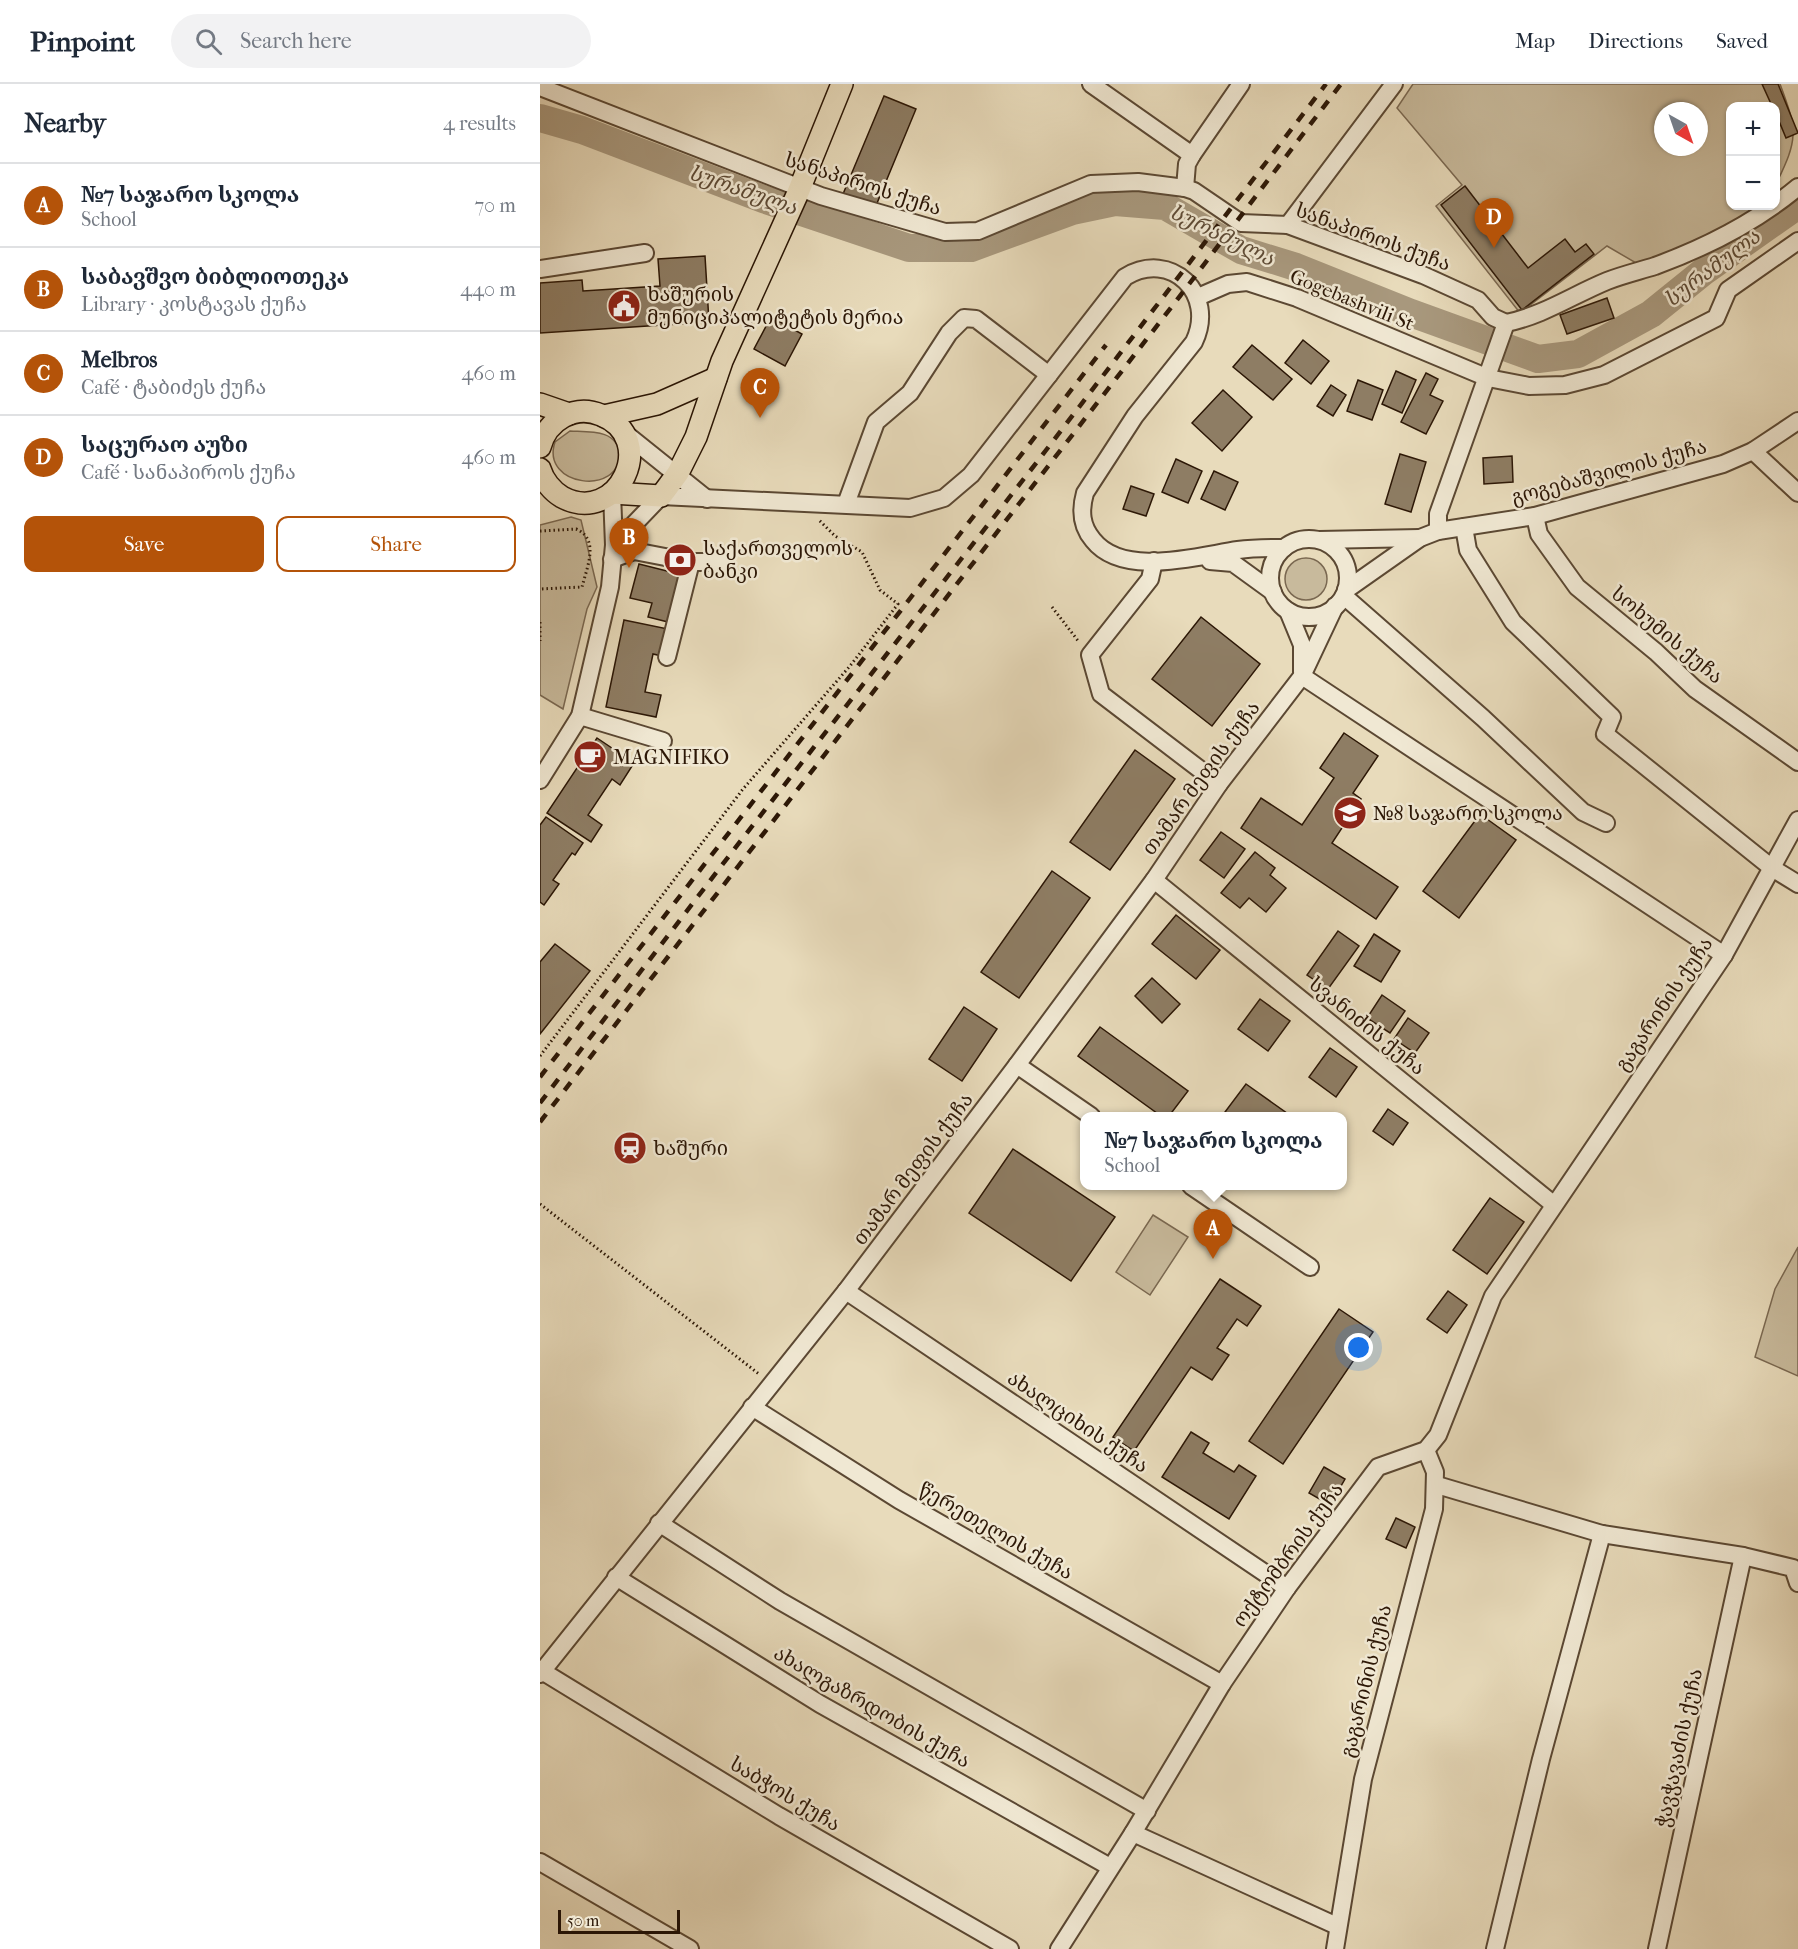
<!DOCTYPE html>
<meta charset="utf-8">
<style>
:root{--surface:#fff;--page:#f2f2f3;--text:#1f2937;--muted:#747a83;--line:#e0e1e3;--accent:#b45309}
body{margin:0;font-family:"IM FELL French Canon","Noto Serif Georgian",serif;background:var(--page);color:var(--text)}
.controls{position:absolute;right:18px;top:18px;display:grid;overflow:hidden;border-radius:12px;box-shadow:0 2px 4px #0004}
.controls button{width:54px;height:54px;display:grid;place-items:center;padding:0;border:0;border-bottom:2px solid var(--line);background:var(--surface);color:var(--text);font:30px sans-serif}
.compass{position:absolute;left:1114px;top:18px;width:54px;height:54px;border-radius:50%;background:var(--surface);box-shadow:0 2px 4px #0004;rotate:140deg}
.scale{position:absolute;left:18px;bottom:15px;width:122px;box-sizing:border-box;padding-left:6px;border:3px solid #2c1706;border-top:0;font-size:16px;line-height:21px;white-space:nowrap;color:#2c1706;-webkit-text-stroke:4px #f0e8d3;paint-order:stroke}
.you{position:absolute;left:819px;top:1264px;width:21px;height:21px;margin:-15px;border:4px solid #fff;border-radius:50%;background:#1a73e8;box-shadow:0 0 0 9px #1a73e833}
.badge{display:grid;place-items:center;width:39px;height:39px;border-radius:50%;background:var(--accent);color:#fff;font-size:20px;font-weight:700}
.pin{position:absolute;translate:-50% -50px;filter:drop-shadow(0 2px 3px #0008)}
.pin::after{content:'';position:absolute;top:32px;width:21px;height:18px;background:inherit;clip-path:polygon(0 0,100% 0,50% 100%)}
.popup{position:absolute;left:540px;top:1028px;width:267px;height:78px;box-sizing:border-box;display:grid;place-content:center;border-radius:12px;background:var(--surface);filter:drop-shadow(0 2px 4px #0005);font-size:20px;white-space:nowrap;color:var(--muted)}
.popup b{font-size:22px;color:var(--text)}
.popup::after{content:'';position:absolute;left:50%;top:100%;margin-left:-12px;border:12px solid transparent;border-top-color:var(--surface)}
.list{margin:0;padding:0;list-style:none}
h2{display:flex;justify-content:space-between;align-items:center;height:78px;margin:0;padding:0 24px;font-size:26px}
h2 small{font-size:20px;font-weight:400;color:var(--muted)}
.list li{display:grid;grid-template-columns:39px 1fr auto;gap:18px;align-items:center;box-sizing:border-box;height:84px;padding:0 24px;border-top:2px solid var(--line)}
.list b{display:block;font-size:22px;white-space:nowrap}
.list p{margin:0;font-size:20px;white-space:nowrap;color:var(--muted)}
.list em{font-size:20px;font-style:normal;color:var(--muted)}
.actions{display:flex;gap:12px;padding:18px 24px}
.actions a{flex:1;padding:14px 0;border:2px solid var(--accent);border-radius:12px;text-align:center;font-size:21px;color:var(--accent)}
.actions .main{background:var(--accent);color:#fff}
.icon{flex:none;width:33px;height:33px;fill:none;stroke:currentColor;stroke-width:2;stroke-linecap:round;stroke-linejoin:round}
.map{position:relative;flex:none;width:1258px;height:1865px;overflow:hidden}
header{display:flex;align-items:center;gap:36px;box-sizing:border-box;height:84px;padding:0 30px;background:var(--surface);border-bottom:2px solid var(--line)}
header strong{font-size:28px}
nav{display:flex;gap:33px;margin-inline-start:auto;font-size:21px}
.search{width:420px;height:54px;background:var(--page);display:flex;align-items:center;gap:15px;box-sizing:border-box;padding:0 21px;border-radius:33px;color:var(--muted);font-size:22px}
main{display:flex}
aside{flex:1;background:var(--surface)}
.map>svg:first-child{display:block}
</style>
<header>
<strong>Pinpoint</strong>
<div class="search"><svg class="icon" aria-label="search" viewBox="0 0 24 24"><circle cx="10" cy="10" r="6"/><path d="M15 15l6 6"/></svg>Search here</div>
<nav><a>Map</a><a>Directions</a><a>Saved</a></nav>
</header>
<main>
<aside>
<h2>Nearby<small>4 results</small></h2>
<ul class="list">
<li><span class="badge">A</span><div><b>№7 საჯარო სკოლა</b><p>School</p></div><em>70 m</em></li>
<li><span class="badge">B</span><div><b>საბავშვო ბიბლიოთეკა</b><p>Library · კოსტავას ქუჩა</p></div><em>440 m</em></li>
<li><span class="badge">C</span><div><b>Melbros</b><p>Café · ტაბიძეს ქუჩა</p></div><em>460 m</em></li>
<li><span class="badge">D</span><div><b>საცურაო აუზი</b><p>Café · სანაპიროს ქუჩა</p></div><em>460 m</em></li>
</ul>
<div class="actions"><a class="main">Save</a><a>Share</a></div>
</aside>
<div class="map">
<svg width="1258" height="1865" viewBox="0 0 1258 1865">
<rect width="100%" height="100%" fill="#e8dbbb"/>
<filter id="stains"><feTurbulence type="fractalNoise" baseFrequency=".00333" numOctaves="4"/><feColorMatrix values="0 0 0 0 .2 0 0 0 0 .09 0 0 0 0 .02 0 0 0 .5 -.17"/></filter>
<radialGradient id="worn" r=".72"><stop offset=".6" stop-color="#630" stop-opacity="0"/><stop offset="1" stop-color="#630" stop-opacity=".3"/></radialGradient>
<g fill="#c8ba9c" stroke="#7a6851" stroke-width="1.5" fill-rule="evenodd">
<path d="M 873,0 L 1240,0 C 1258,48 1258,55 1236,100 L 1236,22 L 1190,22 L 1190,122 L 1215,122 C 1171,160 1152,166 1096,179 L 1067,162 L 980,229 L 896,122 L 922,101 L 857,24 ZM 1123,27 L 1159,27 L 1159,63 L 1123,63 Z"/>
<path d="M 30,347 C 48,348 78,345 79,370 C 81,412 0,403 15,358 Z"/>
<path d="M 31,433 L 41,436 L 57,503 L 47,525 L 23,625 L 0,611 L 0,441 Z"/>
<circle cx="766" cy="495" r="21"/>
<path d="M 613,1131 L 648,1153 L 610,1211 L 576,1188 Z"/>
<path d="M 1258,1163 L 1258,1292 L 1215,1273 L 1235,1205 Z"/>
</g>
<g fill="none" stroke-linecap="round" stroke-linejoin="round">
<path stroke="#a8987d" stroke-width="28" d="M 0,34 L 42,46 L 223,115 L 369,164 L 431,164 L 532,127 L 575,118 L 625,122 L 701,166 L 756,183 L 871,229 L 998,275 L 1038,270 L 1111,230 L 1163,188 L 1258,121"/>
</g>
<g fill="#8e7d64" stroke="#2c1706" stroke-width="1.5">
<path d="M 1222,0 L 1238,0 L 1258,49 L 1246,54 L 1236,30 L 1236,22 L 1232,22 Z"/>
<path d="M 344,12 L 376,25 L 335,124 L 303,110 Z"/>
<path d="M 925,102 L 988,184 L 1025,155 L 1035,168 L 1046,160 L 1054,170 L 982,226 L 901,121 Z"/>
<path d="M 165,172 L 169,238 L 0,249 L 0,199 L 42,196 L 43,207 L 120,202 L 118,175 Z"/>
<path d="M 1067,214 L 1074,234 L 1027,250 L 1020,231 Z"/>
<path d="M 231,233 L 262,250 L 245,282 L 214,265 Z"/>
<path d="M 763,256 L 789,277 L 771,300 L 745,279 Z"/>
<path d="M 712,261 L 752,295 L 733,316 L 693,283 Z"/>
<path d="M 856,287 L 876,296 L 862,329 L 842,320 Z"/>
<path d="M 886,289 L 898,295 L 890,311 L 903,317 L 886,350 L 861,338 Z"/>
<path d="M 818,296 L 843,306 L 832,336 L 807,327 Z"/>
<path d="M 791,301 L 806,311 L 793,332 L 777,322 Z"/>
<path d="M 683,306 L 712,333 L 682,367 L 652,339 Z"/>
<path d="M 860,370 L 886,378 L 871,428 L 845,420 Z"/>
<path d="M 972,372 L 973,398 L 944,400 L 943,374 Z"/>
<path d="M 636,375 L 662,387 L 648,419 L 622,408 Z"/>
<path d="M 674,387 L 698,398 L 685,426 L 661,415 Z"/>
<path d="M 591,402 L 614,410 L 606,432 L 583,425 Z"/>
<path d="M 99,480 L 143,491 L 132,539 L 108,533 L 112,519 L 90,514 Z"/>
<path d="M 661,533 L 720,580 L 672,642 L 612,595 Z"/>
<path d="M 84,536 L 128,545 L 122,572 L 113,570 L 105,608 L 121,611 L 116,633 L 66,623 Z"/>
<path d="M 804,649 L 838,672 L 813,709 L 821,715 L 792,759 L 858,803 L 836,835 L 701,744 L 721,714 L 762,741 L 794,694 L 780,684 Z"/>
<path d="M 57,654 L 94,679 L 80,701 L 72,695 L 48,731 L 62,741 L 51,758 L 7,729 Z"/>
<path d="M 595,666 L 635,695 L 570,786 L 530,758 Z"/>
<path d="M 940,730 L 976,756 L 919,834 L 883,807 Z"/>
<path d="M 6,733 L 43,759 L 35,771 L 32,769 L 13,796 L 19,800 L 4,821 L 0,818 L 0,741 Z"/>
<path d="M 681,748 L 705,765 L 684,794 L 660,776 Z"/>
<path d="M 715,768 L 735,784 L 730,791 L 746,804 L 726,828 L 709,814 L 700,824 L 681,809 Z"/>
<path d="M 512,787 L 550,814 L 479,914 L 441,888 Z"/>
<path d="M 636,831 L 680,866 L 656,895 L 612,860 Z"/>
<path d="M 798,847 L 819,862 L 788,905 L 767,891 Z"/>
<path d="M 834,850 L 860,867 L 841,898 L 814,882 Z"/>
<path d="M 15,860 L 50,887 L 0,950 L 0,878 Z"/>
<path d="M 612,894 L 640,920 L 622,939 L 595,912 Z"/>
<path d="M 842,911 L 865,927 L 850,949 L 827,934 Z"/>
<path d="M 720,915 L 750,937 L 728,967 L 698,945 Z"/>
<path d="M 424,923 L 457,945 L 422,997 L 389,975 Z"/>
<path d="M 868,934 L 889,949 L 875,969 L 854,955 Z"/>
<path d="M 560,943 L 648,1007 L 629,1032 L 621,1032 L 538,972 Z"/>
<path d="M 790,964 L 817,983 L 796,1013 L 769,993 Z"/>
<path d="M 706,1000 L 751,1032 L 692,1032 L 685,1028 Z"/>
<path d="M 848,1025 L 868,1039 L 853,1061 L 833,1047 Z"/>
<path d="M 473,1065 L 575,1133 L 531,1197 L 429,1129 Z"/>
<path d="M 950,1114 L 984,1138 L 947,1190 L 913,1166 Z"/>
<path d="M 680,1195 L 721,1222 L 707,1242 L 697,1235 L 677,1264 L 689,1271 L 672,1296 L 651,1283 L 594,1367 L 573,1353 Z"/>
<path d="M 908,1207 L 927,1221 L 907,1249 L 887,1235 Z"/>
<path d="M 799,1225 L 833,1248 L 743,1380 L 709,1357 Z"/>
<path d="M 651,1348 L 669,1359 L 663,1369 L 694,1388 L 699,1381 L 716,1392 L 689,1435 L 622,1393 Z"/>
<path d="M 784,1383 L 805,1395 L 790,1421 L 769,1409 Z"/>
<path d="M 856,1434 L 875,1443 L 866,1464 L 846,1455 Z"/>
</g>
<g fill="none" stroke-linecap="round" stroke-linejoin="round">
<defs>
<g id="minor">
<path d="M 551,0 L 652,71"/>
<path d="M 0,3 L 281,112 L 405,148 L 438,147 L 551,100 L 598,98 L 645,104 L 654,107 L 701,139 L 748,141 L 883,191 L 938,216 L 953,233 L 966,239 L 898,430 L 898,447"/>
<path d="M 645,104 L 647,80 L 652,71 L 701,0"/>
<path d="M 748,141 L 854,0"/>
<path d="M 0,185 L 105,169"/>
<path d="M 658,213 L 688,200 L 707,198 L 757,214 L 948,294 L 989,302 L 1025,301 L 1064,291 L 1176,234 L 1188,206 L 1258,157"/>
<path d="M 966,239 C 1002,232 1033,211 1067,197 C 1082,191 1099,187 1115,182 C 1167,163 1216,138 1258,103"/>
<path d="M 81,346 L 167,415"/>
<path d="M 1213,367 L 1258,409"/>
<path d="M 306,420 L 336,338 L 370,309 L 409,249 L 424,234 L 436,235 L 509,291"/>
<path d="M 995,432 L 999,450 L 1037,503 L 1116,568 L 1155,605 L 1258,678"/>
<path d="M 924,443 L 928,466 L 973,538 L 1072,633 L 1065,650 L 1232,784 L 1258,800"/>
<circle cx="769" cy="494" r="39"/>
<path d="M 779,456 L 880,454"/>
<path d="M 74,461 L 121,412 L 370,424 L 404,414 L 431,391 L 585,193 C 631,165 677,210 654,258 L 595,332 L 545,409 C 540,427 541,442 553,456 C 583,494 657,472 698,466 C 713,464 729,464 744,464"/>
<path d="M 72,475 L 94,467 L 151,478 L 184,478"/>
<path d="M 614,477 L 610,495 L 550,571 L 561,610 L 679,700"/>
<path d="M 670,477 L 693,479 L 733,508"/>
<path d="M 806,506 L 880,454 L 898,447 L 995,432 L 1183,380 L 1213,367 L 1258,337"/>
<path d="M 804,512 L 943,634 L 1043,728 L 1066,739"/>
<path d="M 748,527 L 762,561 L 762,588"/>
<path d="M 127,573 L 151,478"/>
<path d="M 762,592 L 1184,871"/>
<path d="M 40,632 L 123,657"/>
<path d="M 0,696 L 40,632 L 70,503 L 74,461 L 72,409"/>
<path d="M 614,796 L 1013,1120"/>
<path d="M 477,981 L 551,1032"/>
<path d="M 651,1102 L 770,1183"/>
<path d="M 306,1207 L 747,1504"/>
<path d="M 212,1323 L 359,1416 L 682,1600"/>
<path d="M 897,1401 L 1062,1450 L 1203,1472 L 1253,1484 L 1258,1499"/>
<path d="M 119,1439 L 240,1517 L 607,1727"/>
<path d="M 76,1493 L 280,1620 L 570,1783"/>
<path d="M 2,1587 L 239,1732 L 470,1865"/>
<path d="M 0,1590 L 306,1207 L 477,981 L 614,796 L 679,700 L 762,592 L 795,522"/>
<path d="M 593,1749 L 797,1842"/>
<path d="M 0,1778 L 150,1865"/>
<path d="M 519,1865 L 593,1749 L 682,1600 L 747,1504 L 838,1383 L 886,1366 L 898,1351 L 953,1212 L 1184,871 L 1258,736"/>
<path d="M 795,1865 L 823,1695 L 894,1425 L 895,1388 L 886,1366"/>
<path d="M 955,1865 L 1001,1675 L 1062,1450"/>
<path d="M 1117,1865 L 1203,1472"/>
</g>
<g id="major">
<path d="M 0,320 L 29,330"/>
<path d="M 64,332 L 117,320 L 176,294"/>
<path d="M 0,363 C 7,336 35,320 61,331 C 120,354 78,443 22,413 C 12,407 3,396 0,385"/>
<path d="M 72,409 L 121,412 L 138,389 L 156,353 L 182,277 L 257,111 L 302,0"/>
</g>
</defs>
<use href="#minor" stroke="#5b4833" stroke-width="20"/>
<use href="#major" stroke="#2c1706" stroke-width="24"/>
<g stroke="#2c1706" stroke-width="3" stroke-dasharray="1.5 3" stroke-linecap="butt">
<path d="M 0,447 L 36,445 C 60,455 47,483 42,503 L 0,505"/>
<path d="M 512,523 L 539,558"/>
<path d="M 0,538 L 0,557"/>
<path d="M 0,972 L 203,705 L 310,582 L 358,520 L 340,506 L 322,468 L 295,452 L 278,435"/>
<path d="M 0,1120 L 219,1290"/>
</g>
<use href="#minor" stroke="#f0e8d3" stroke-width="16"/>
<use href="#major" stroke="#e8dbbb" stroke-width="21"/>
<g stroke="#2c1706" stroke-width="4.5" stroke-dasharray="10 10" stroke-linecap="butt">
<path d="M 0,993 L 566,261"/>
<path d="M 0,1019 L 192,768 L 497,378 L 786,0"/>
<path d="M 0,1038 L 640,212 L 801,0"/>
</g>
</g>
<defs>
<symbol id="civic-disc" viewBox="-11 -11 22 22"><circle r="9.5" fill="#8f2418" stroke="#f0e8d3"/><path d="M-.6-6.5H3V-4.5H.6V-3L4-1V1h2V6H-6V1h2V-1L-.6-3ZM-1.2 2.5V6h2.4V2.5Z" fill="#fff"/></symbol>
<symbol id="bank-disc" viewBox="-11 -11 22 22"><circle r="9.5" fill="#8f2418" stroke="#f0e8d3"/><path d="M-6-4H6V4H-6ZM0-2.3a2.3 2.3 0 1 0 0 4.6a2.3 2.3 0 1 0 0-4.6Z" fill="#fff"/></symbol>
<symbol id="cafe-disc" viewBox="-11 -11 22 22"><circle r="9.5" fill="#8f2418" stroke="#f0e8d3"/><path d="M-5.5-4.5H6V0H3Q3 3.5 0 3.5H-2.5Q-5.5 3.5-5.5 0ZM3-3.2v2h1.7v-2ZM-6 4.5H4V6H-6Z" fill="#fff"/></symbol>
<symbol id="school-disc" viewBox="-11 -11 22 22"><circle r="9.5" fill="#8f2418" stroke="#f0e8d3"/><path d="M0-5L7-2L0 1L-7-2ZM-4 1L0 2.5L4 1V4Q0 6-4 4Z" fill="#fff"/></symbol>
<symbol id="station-disc" viewBox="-11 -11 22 22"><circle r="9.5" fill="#8f2418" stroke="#f0e8d3"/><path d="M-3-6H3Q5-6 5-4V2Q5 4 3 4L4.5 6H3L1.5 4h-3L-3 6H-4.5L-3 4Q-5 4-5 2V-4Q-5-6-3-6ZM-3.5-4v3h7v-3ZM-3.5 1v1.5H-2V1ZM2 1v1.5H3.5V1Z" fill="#fff"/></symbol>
</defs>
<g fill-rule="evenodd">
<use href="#civic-disc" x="65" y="203" width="38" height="38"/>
<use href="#bank-disc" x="121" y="457" width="38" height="38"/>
<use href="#cafe-disc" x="31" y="654" width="38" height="38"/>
<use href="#school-disc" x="791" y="710" width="38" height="38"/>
<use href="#station-disc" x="71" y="1045" width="38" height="38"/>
</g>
<g text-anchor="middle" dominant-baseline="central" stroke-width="5" stroke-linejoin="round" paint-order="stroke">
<g font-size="20" fill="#2c1706" stroke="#f0e8d3">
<text transform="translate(323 100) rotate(18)">სანაპიროს ქუჩა</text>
<text transform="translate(833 153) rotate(20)">სანაპიროს ქუჩა</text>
<text transform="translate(812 216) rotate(22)">Gogebashvili St</text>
<text transform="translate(1069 388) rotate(-15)">გოგებაშვილის ქუჩა</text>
<text transform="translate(1127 551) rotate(40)">სოხუმის ქუჩა</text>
<text transform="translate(661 694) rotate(-54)">თამარ მეფის ქუჩა</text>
<text transform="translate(1124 920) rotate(-56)">გაგარინის ქუჩა</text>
<text transform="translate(827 942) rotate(39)">სვანიძის ქუჩა</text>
<text transform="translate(373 1085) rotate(-53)">თამარ მეფის ქუჩა</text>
<text transform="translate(538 1338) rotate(34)">ახალციხის ქუჩა</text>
<text transform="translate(456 1447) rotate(30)">წერეთელის ქუჩა</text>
<text transform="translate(748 1471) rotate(-54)">ოქტომბრის ქუჩა</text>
<text transform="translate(826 1597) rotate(-76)">გაგარინის ქუჩა</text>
<text transform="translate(332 1623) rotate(30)">ახალგაზრდობის ქუჩა</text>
<text transform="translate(1139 1664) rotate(-78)">ჭავჭავაძის ქუჩა</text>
<text transform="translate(245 1710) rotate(31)">საბჭოს ქუჩა</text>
</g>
<g font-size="20" fill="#2c1706" stroke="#f0e8d3" text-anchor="start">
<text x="107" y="210">ხაშურის<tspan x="107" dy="23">მუნიციპალიტეტის მერია</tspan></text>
<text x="163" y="464">საქართველოს<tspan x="163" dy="23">ბანკი</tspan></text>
<text x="73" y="673">MAGNIFIKO</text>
<text x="833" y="729">№8 საჯარო სკოლა</text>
<text x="113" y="1064">ხაშური</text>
</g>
<g font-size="21" font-style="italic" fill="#5e4b36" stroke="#f0e8d3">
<text transform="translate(203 106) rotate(19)">სურამულა</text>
<text transform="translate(682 151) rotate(26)">სურამულა</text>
<text transform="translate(1172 184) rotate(-37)">სურამულა</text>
</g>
</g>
<rect width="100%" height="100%" filter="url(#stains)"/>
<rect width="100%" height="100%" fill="url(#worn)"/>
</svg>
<div class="controls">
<button>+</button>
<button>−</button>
</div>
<svg class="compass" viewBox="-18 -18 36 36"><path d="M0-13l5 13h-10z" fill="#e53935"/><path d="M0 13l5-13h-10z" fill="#747a83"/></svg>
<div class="scale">50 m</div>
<div class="you"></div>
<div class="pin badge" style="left:673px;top:1175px">A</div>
<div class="popup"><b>№7 საჯარო სკოლა</b>School</div>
<div class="pin badge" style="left:89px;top:484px">B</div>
<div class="pin badge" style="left:220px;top:334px">C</div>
<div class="pin badge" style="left:954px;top:164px">D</div>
</div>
</main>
